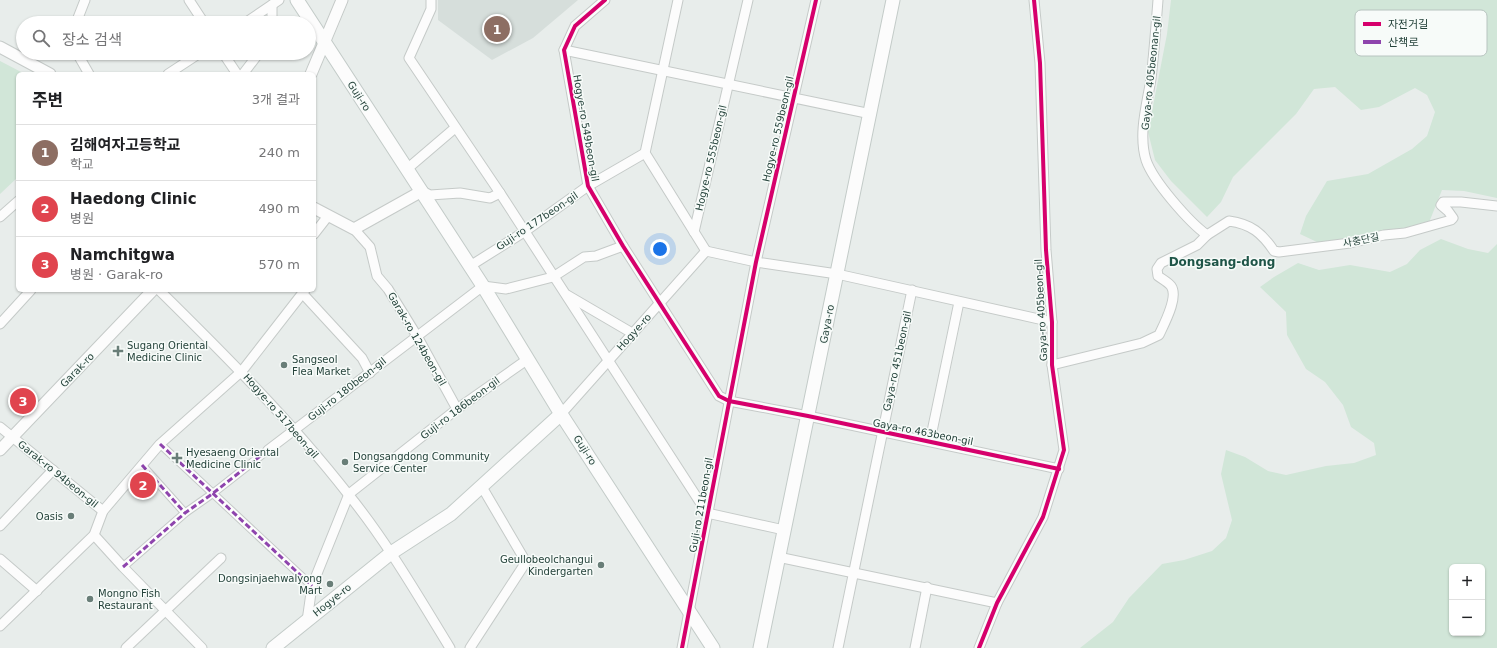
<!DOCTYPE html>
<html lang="ko">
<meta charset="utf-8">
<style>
:root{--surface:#fff;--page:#f6f6f6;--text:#202124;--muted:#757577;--line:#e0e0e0;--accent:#db2777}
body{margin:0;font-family:"DejaVu Sans","Noto Sans KR",sans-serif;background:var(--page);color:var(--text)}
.controls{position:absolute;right:12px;bottom:12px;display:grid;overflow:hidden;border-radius:6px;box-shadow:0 1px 3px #0004}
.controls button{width:36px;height:36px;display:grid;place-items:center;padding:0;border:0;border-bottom:1px solid var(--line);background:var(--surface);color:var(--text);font:20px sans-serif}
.you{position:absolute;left:660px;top:249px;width:14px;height:14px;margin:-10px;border:3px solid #fff;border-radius:50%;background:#1a73e8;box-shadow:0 0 0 6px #1a73e833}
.badge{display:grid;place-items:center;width:26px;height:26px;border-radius:50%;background:var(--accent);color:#fff;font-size:13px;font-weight:700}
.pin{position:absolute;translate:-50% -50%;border:2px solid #fff;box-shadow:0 1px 4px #0006}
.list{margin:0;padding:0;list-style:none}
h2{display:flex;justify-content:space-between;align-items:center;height:52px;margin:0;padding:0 16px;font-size:17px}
h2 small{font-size:13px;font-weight:400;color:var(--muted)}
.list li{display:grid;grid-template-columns:26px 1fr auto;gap:12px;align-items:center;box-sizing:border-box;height:56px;padding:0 16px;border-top:1px solid var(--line)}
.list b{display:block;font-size:15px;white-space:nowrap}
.list p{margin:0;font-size:13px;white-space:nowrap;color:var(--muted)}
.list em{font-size:13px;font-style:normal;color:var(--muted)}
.icon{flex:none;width:22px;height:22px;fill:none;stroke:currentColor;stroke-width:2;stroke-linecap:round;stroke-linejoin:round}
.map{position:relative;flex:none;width:1497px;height:648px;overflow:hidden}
.search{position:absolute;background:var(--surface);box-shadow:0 1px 3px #0004;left:16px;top:16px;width:300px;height:44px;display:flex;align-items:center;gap:10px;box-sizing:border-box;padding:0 14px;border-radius:22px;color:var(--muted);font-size:15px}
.panel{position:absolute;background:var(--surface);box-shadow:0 1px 3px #0004;left:16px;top:72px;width:300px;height:220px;border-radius:6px}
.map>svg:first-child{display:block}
</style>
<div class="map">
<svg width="1497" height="648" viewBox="0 0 1497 648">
<rect width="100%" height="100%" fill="#e8edeb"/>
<path fill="#d6dedb" d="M 438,0 L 578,0 L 533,38 L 492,60 L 438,20 Z"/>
<g fill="#d1e6d8" fill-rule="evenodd">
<path d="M 1171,0 L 1497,0 L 1497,198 L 1464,191 L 1442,190 L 1428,225 L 1402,232 L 1319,243 L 1300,234 L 1306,216 L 1327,181 L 1368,174 L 1412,149 L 1427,136 L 1435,112 L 1427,95 L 1415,88 L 1379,107 L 1361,110 L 1335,87 L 1314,89 L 1296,114 L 1233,177 L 1221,202 L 1207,217 L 1171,181 L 1155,160 L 1148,132 L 1167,34 Z"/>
<path d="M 0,61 L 25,74 L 18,74 L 18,177 L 0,194 Z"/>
<path d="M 1441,239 L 1468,249 L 1488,253 L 1497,244 L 1497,648 L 1080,648 L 1113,622 L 1129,598 L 1162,564 L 1184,560 L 1212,551 L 1226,538 L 1232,520 L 1221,474 L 1226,450 L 1245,457 L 1268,471 L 1286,475 L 1326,466 L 1354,463 L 1376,455 L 1374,443 L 1351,427 L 1343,405 L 1325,382 L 1306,369 L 1287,335 L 1286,312 L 1260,287 L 1274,277 L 1298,263 L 1319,270 L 1350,265 L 1390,272 L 1407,264 L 1420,250 ZM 1452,567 L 1482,567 L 1482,633 L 1452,633 Z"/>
</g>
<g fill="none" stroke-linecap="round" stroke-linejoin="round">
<defs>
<g id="pedestrian">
<path d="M 160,444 L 312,586"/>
<path d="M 142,465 L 185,513"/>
<path d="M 123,567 L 185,513 L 212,494 L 268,450"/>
</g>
<g id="minor">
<path d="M 189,0 L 204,23"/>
<path d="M 431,0 L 431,9 L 409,58 L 500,193 L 707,513 L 784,530"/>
<path d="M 605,0 L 575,26 L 564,50 L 588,186 L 623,246 L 719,396 L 729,401 L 808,416 L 1059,469"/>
<path d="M 678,0 L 645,153 L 706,251"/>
<path d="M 272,5 L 272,23"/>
<path d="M 76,23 L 85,0"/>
<path d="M 245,23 L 279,0"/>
<path d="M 564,50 L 871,114"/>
<path d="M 77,53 L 89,74"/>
<path d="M 223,53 L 237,74"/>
<path d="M 168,74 L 200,53"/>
<path d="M 243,74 L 259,53"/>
<path d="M 407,169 L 455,128"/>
<path d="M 422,191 L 430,195 L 460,193 L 490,198 L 500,193"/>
<path d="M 0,217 L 18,201"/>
<path d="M 354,229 L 370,247 L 377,276 L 388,289 L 417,336 L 457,409"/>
<path d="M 694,232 L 748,0"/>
<path d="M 314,234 L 328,216"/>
<path d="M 1207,235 L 1229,221 C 1251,224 1262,233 1274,251 L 1279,252 L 1350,243 L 1384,235 L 1405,233 L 1451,220 L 1453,218 L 1448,211 L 1441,205 L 1443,202 L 1461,202 L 1497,206"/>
<path d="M 470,266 L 524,232 L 588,186 L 645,153"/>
<path d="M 159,290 C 225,355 291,421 348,494 C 387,542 418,596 450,648"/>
<path d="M 303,294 L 362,358 L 370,373"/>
<path d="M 567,295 L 632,333"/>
<path d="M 0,324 L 31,290"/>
<path d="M 1052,365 L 1142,343 L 1159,335 C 1164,324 1179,297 1171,286 C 1168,282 1162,279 1158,276 L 1157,269 L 1161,263 L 1197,245 L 1207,235 C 1189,222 1153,181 1146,160 C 1138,134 1147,104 1151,79 C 1154,53 1156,26 1158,0"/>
<path d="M 561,414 L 706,251 L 756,262 L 837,274 L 1052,322"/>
<path d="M 0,427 L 103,511"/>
<path d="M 930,441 L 959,302"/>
<path d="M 268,450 L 483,286 L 506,289 L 553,277 L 584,257 L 596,256 L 623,246"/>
<path d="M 0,526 L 53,470"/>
<path d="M 94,535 L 123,567 L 202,648"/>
<path d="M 778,557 L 997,603"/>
<path d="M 0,559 L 37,591"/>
<path d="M 307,621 L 312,586 L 349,494 L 457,409 L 528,359"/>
<path d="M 0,626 L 94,535 L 103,511 L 160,444 L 242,371 L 305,290"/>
<path d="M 126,648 L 221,558"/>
<path d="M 470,648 L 526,562 L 482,487"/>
<path d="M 682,648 L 756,262 L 816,0"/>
<path d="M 838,648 L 912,290"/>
<path d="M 915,648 L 927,587"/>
<path d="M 979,648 L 997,603 L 1043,517 L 1064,450 L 1052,365 L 1052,322 L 1046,250 L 1040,63 L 1034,0"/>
</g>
<g id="tertiary">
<path d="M 0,47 L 50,74"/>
<path d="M 311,74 L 342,0"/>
<path d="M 314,208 L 354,229 L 422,191"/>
<path d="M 0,450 L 153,290"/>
</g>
<g id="secondary">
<path d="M 297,0 L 483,286 L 561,414 L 713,648"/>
<path d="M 273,648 L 391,553 L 451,514 L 561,414"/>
<path d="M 760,648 L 893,0"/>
</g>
</defs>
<use href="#pedestrian" stroke="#c5cac8" stroke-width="9"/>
<use href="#minor" stroke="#c5cac8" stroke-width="11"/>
<use href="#tertiary" stroke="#c5cac8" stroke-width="13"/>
<use href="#secondary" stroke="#c3cbc8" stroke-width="15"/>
<use href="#pedestrian" stroke="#fcfcfc" stroke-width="7"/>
<use href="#minor" stroke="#fcfcfc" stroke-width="9"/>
<use href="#tertiary" stroke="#fcfcfc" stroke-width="11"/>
<use href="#secondary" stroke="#fcfcfc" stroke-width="13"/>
<g stroke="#8e44ad" stroke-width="3" stroke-dasharray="6 3" stroke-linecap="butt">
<path d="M 160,444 L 312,586"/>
<path d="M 142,465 L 185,513"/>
<path d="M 123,567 L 185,513 L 212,494 L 268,450"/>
</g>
<defs>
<g id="cycleway">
<path d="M 605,0 L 575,26 L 564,50 L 588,186 L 623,246 L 719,396 L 729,401 L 808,416 L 1059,469"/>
<path d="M 682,648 L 756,262 L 816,0"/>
<path d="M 979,648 L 997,603 L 1043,517 L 1064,450 L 1052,365 L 1052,322 L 1046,250 L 1040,63 L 1034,0"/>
</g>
</defs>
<use href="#cycleway" stroke="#f7fbf9" stroke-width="6"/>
<use href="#cycleway" stroke="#d6006c" stroke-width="4"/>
</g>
<g fill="#697e78" stroke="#f7fbf9" stroke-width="1.5">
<path d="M116 345h4v4h4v4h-4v4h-4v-4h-4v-4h4z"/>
<circle cx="284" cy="365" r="4"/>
<path d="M175 452h4v4h4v4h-4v4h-4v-4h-4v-4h4z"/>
<circle cx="345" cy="462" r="4"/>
<circle cx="71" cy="516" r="4"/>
<circle cx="601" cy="565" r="4"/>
<circle cx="330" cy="584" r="4"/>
<circle cx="90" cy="599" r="4"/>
</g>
<g text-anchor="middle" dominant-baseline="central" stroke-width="3" stroke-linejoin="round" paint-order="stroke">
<g font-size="10" fill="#24423a" stroke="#f7fbf9">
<text transform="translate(1151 73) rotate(-84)">Gaya-ro 405beonan-gil</text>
<text transform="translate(359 96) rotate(57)">Guji-ro</text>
<text transform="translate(586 128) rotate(80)">Hogye-ro 549beon-gil</text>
<text transform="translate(778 129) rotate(-77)">Hogye-ro 559beon-gil</text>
<text transform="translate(711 158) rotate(-77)">Hogye-ro 555beon-gil</text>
<text transform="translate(537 221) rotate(-34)">Guji-ro 177beon-gil</text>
<text transform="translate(1361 240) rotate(-11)">사충단길</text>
<text transform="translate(1041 310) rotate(-93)">Gaya-ro 405beon-gil</text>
<text transform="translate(827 324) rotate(-79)">Gaya-ro</text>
<text transform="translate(634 332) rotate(-48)">Hogye-ro</text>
<text transform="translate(417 339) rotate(60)">Garak-ro 124beon-gil</text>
<text transform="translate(897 361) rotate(-78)">Gaya-ro 451beon-gil</text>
<text transform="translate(77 370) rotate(-46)">Garak-ro</text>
<text transform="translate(347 389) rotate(-38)">Guji-ro 180beon-gil</text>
<text transform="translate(460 408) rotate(-37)">Guji-ro 186beon-gil</text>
<text transform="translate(281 416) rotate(49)">Hogye-ro 517beon-gil</text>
<text transform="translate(923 432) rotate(11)">Gaya-ro 463beon-gil</text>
<text transform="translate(585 450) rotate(57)">Guji-ro</text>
<text transform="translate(58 474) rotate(39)">Garak-ro 94beon-gil</text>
<text transform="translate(701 505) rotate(-80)">Guji-ro 211beon-gil</text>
<text transform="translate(332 600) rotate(-39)">Hogye-ro</text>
</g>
<g font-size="10" fill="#24423a" stroke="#f7fbf9" text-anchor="start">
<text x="127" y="345">Sugang Oriental<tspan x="127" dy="12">Medicine Clinic</tspan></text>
<text x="292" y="359">Sangseol<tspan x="292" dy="12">Flea Market</tspan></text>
<text x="186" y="452">Hyesaeng Oriental<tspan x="186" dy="12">Medicine Clinic</tspan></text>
<text x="353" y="456">Dongsangdong Community<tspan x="353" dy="12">Service Center</tspan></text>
<text x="63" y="516" text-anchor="end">Oasis</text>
<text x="593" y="559" text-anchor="end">Geullobeolchangui<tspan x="593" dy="12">Kindergarten</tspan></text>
<text x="322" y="578" text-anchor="end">Dongsinjaehwalyong<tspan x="322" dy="12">Mart</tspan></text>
<text x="98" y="593">Mongno Fish<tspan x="98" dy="12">Restaurant</tspan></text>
</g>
<g font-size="12" font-weight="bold" fill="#1f5548" stroke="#f7fbf9">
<text x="1222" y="262">Dongsang-dong</text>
</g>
</g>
<rect x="1355" y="10" width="132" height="46" rx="6" fill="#f7fbf9" stroke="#b8c4c0" stroke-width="1"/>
<rect x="1363" y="22" width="18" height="4" fill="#d6006c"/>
<rect x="1363" y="40" width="18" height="4" fill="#8e44ad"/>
<g font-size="11" fill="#24423a">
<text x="1388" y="28">자전거길</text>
<text x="1388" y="46">산책로</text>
</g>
</svg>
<div class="controls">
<button>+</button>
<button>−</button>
</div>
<div class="you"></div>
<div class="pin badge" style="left:497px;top:29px;background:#8d6e63">1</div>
<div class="pin badge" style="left:143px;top:485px;background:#e0444e">2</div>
<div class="pin badge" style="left:23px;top:401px;background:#e0444e">3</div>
<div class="search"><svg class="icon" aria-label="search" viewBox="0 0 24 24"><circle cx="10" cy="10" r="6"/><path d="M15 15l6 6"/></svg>장소 검색</div>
<section class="panel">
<h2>주변<small>3개 결과</small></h2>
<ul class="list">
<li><span class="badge" style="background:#8d6e63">1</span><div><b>김해여자고등학교</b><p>학교</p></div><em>240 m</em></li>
<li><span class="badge" style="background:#e0444e">2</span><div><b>Haedong Clinic</b><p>병원</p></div><em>490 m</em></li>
<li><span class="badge" style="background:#e0444e">3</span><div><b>Namchitgwa</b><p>병원 · Garak-ro</p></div><em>570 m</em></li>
</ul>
</section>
</div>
